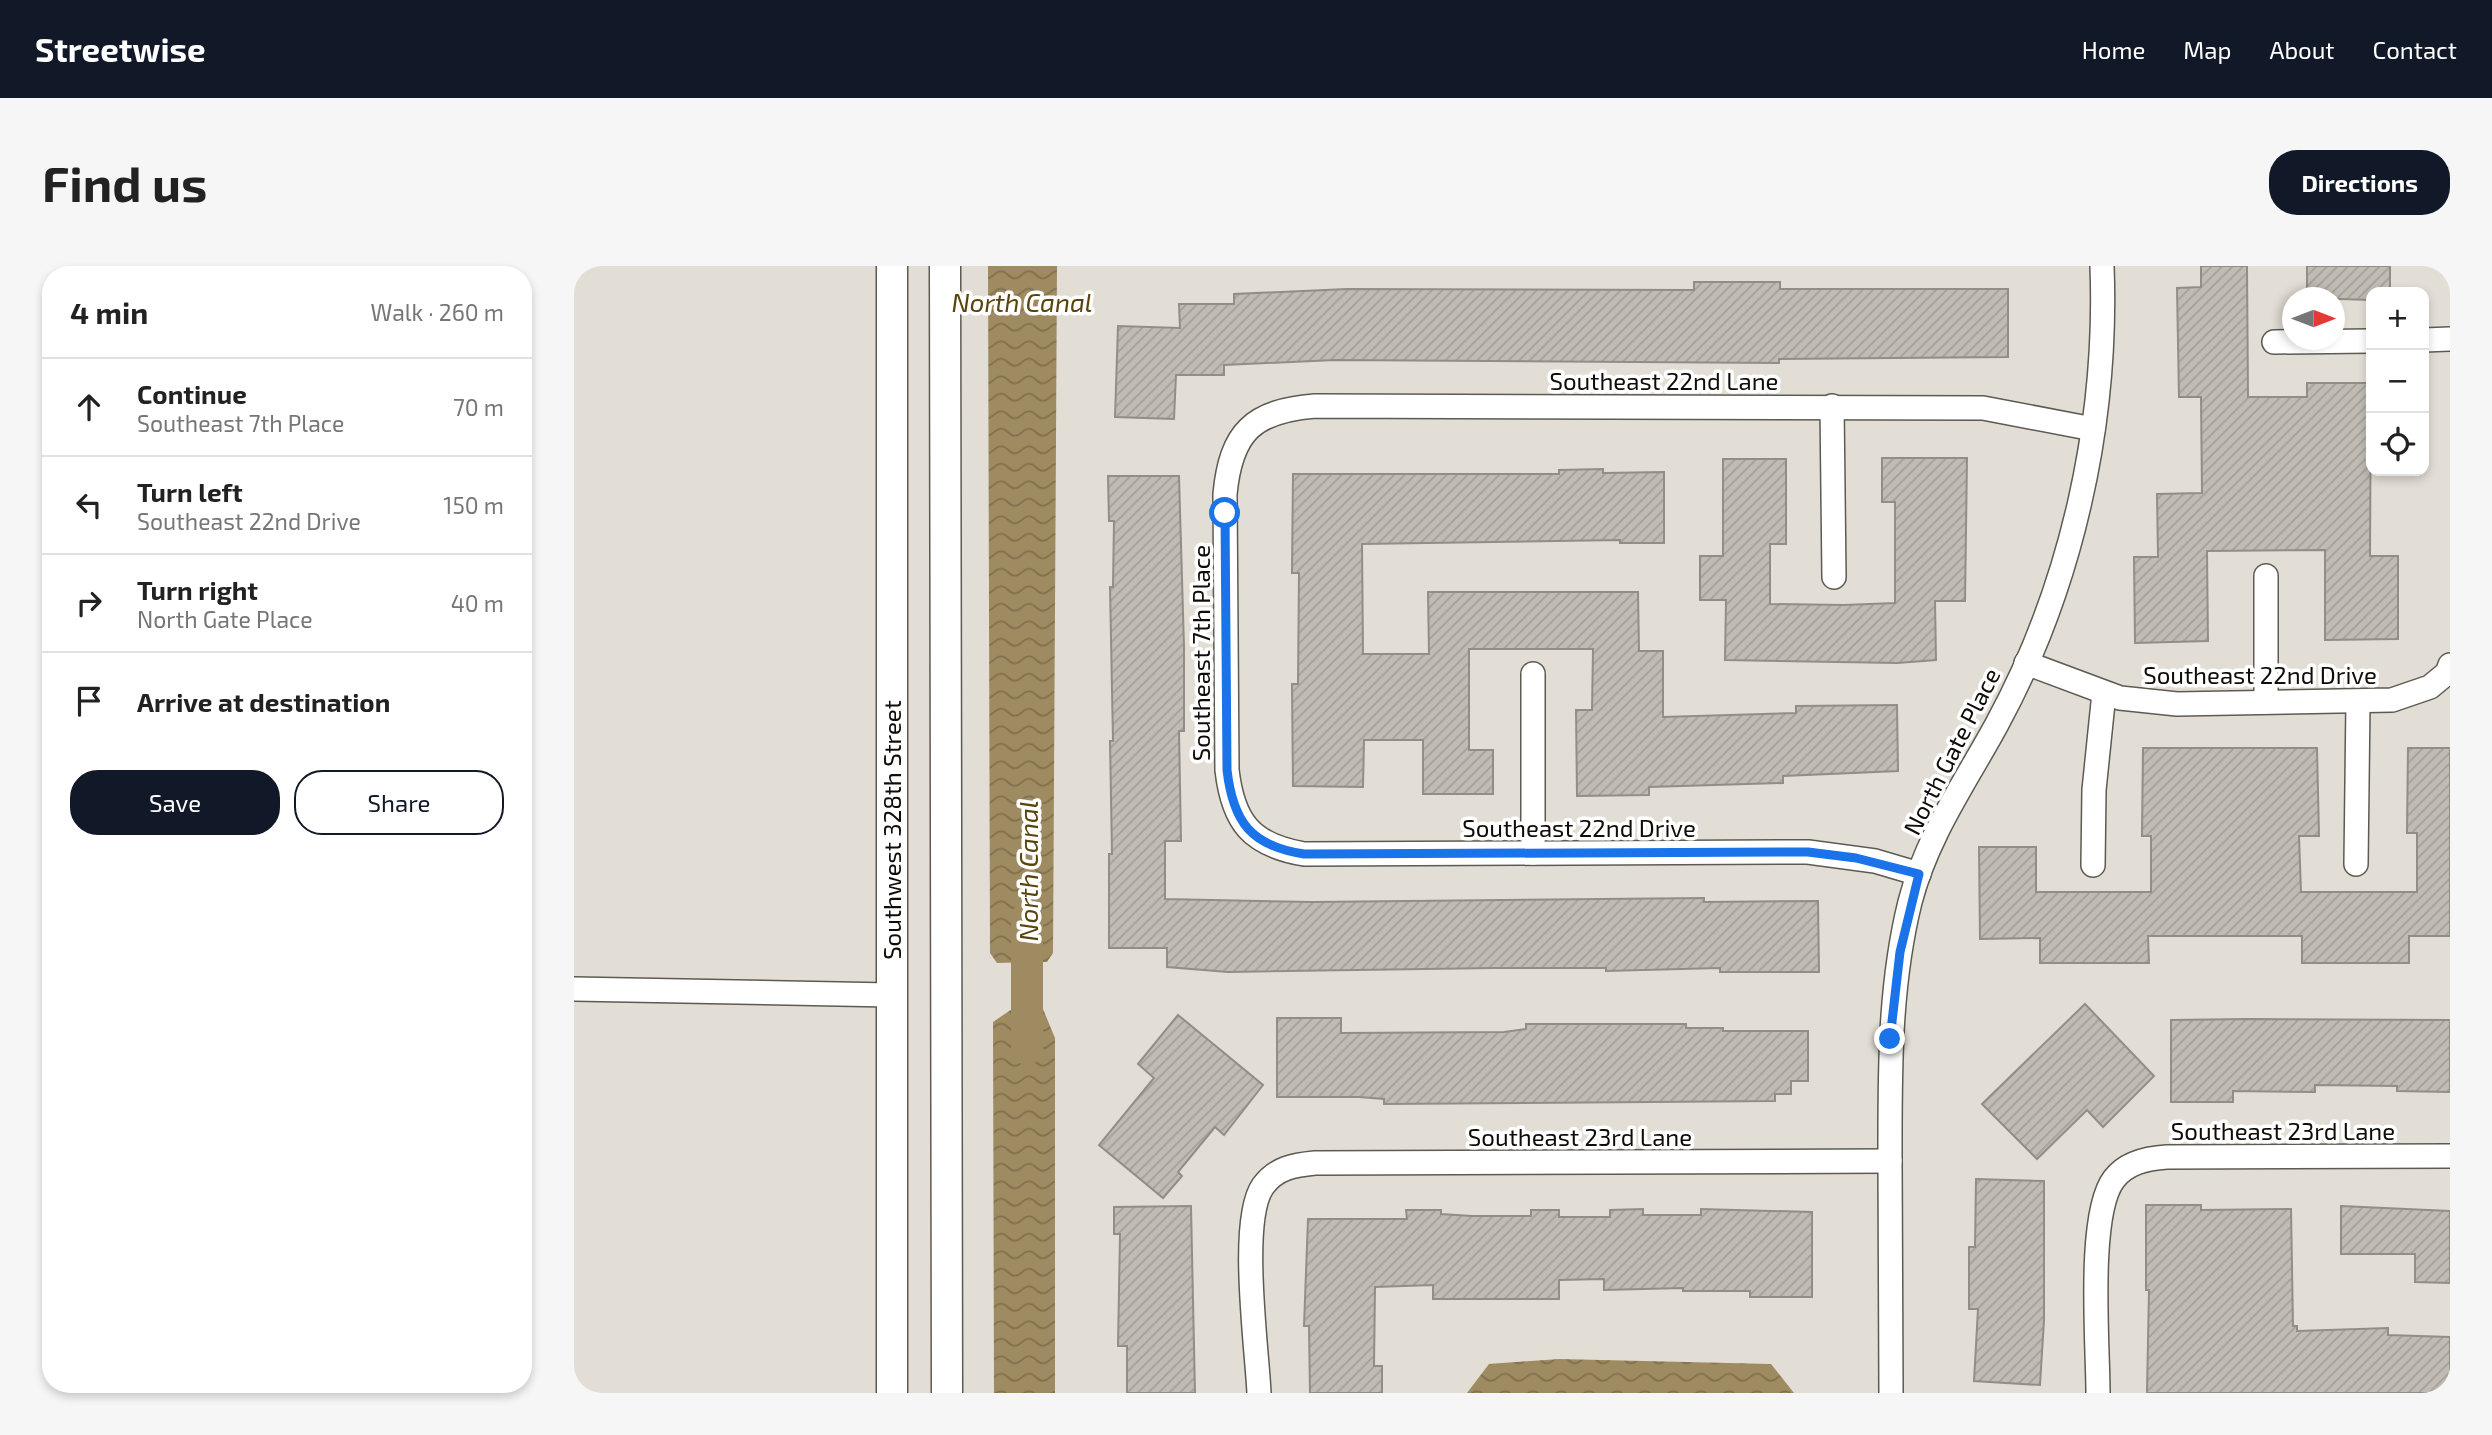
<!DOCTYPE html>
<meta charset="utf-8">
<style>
:root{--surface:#fff;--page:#f6f6f6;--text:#222;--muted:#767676;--line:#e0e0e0;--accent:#111827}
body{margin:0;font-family:"Exo 2",sans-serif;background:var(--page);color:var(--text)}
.controls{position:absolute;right:21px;top:21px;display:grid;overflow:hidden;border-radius:14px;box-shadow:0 4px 10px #0003}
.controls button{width:63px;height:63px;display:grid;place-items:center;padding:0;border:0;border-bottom:2px solid var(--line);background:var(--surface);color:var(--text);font:35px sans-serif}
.compass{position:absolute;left:1708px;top:21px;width:63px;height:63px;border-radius:50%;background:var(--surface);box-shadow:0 4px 10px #0003;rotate:90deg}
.stop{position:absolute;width:21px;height:21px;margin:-16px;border:5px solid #1a73e8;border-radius:50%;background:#fff}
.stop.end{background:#1a73e8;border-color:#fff;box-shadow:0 2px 7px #0008}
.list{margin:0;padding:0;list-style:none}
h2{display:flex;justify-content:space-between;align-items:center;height:91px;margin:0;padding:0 28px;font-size:30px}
h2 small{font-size:23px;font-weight:400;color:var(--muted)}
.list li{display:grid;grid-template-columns:46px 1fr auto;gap:21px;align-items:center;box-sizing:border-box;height:98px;padding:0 28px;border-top:2px solid var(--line)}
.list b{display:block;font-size:26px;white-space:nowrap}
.list p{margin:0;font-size:23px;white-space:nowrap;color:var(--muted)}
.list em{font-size:23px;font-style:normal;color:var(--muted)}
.actions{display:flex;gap:14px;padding:21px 28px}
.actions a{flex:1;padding:16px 0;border:2px solid var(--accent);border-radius:28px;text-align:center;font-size:24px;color:var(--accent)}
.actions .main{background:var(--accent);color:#fff}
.icon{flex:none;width:38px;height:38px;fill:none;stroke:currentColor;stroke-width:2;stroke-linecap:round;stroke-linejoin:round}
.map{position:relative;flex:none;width:1876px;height:1127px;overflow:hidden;border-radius:28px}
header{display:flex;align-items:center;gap:42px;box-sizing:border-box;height:98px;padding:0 35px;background:var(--accent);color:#fff}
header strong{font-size:33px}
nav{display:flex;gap:38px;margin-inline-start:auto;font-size:24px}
.intro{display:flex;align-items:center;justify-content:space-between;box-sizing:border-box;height:168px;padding:0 42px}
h1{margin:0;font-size:49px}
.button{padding:18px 32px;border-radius:28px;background:var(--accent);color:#fff;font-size:24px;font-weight:700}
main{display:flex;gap:42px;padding:0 42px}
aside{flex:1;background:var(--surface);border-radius:28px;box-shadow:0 4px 10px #0003}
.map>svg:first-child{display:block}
</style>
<header>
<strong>Streetwise</strong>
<nav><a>Home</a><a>Map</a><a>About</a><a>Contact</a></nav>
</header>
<div class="intro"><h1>Find us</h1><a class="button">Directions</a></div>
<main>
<aside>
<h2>4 min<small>Walk · 260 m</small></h2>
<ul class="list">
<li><svg class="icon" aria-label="ahead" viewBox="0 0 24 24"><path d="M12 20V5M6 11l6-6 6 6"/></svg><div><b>Continue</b><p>Southeast 7th Place</p></div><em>70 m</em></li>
<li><svg class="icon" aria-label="left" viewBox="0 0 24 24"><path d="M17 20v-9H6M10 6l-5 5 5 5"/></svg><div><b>Turn left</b><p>Southeast 22nd Drive</p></div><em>150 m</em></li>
<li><svg class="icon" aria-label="right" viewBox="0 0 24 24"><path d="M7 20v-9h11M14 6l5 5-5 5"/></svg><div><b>Turn right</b><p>North Gate Place</p></div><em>40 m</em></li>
<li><svg class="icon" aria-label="arrive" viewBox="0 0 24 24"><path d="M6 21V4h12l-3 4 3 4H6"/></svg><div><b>Arrive at destination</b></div></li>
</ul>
<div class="actions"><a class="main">Save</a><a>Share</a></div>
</aside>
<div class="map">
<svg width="1876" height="1127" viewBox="0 0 1876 1127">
<defs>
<pattern id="water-waves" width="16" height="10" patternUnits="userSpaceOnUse" patternTransform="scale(1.75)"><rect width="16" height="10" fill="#9f8b61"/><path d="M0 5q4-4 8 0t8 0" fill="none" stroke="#80704e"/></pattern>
<pattern id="building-hatch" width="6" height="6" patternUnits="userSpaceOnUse" patternTransform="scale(1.75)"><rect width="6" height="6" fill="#c0bcb3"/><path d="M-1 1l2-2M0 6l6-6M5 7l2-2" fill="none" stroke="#a4a099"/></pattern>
</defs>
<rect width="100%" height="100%" fill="#e3ded5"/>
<g fill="url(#water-waves)">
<path d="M 414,0 L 483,0 L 479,687 L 473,696 L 423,697 L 416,687 Z"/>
<path d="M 441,741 L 469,743 L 481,772 L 481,1127 L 420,1127 L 419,756 Z"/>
<path d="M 985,1093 L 1197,1098 L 1220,1127 L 893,1127 L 915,1098 Z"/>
</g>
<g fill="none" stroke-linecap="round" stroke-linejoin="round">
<path stroke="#9f8b61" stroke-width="32" d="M 453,783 L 453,652"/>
</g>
<g fill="url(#building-hatch)" stroke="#928e85" stroke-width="2">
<path d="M 1627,0 L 1673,0 L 1674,131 L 1733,131 L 1733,117 L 1797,117 L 1796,290 L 1824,290 L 1824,373 L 1751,374 L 1751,284 L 1633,285 L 1634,375 L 1561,377 L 1560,291 L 1584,291 L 1583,228 L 1628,227 L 1627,131 L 1605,131 L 1603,22 L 1627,21 Z"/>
<path d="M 1733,0 L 1816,0 L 1816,26 L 1797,26 L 1797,34 L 1733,32 Z"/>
<path d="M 1120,16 L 1206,16 L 1206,23 L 1434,23 L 1434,91 L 1205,93 L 1205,97 L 761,94 L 650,99 L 650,109 L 602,109 L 600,153 L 541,151 L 544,60 L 606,62 L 605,38 L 660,38 L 660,28 L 773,23 L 1120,24 Z"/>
<path d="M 1308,192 L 1393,192 L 1391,335 L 1361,335 L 1362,394 L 1323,397 L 1151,394 L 1152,334 L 1126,334 L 1126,290 L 1149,290 L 1149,193 L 1212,193 L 1212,278 L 1196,278 L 1196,338 L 1270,339 L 1321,337 L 1321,236 L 1308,236 Z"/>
<path d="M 1029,203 L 1029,207 L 1090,206 L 1090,277 L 1046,277 L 1046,274 L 788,278 L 789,388 L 855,388 L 854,326 L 1064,326 L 1065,385 L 1089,385 L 1089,451 L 1222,447 L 1222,440 L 1323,439 L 1324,505 L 1209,510 L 1209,517 L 1075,521 L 1075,529 L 1003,530 L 1002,444 L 1018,444 L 1019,383 L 895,383 L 895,484 L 919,484 L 919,528 L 849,528 L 849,474 L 790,474 L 789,521 L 719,520 L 718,418 L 724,418 L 725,307 L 718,307 L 719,208 L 985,208 L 985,204 Z"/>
<path d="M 534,210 L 605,210 L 610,381 L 610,465 L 605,465 L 607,575 L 591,575 L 591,633 L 739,636 L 1130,632 L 1130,636 L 1244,635 L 1245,706 L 1146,706 L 1146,702 L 1032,705 L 1032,702 L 920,702 L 654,706 L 593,701 L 593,682 L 535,682 L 535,588 L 538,588 L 536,475 L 539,475 L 536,321 L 539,321 L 540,255 L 535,255 Z"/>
<path d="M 1569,482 L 1743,482 L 1745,570 L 1725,570 L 1727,626 L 1843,626 L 1843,567 L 1833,567 L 1834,482 L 1876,482 L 1876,670 L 1835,670 L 1835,697 L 1728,697 L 1728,670 L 1574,670 L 1575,697 L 1466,697 L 1466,672 L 1406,673 L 1405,581 L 1462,581 L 1462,626 L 1577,626 L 1577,570 L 1568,570 Z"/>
<path d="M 1511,738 L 1580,810 L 1529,861 L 1513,844 L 1463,893 L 1408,838 Z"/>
<path d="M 604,749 L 689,819 L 650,869 L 641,861 L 604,906 L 608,910 L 589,932 L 525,879 L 580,812 L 564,798 Z"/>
<path d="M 703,752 L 767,752 L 767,767 L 930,766 L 952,763 L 952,758 L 1112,758 L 1112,762 L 1149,762 L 1149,765 L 1234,765 L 1234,815 L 1217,815 L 1217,828 L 1201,828 L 1201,835 L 810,838 L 810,833 L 785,831 L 703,831 Z"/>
<path d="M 1674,753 L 1876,754 L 1876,826 L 1823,825 L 1823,820 L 1741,819 L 1741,826 L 1659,825 L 1659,836 L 1597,836 L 1597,754 Z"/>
<path d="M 1402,913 L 1470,915 L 1470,1054 L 1466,1119 L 1400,1115 L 1404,1043 L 1395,1043 L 1395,981 L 1401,981 Z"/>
<path d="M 1572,939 L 1627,939 L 1627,944 L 1717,943 L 1719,1060 L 1723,1060 L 1723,1065 L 1814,1062 L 1814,1069 L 1876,1071 L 1876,1127 L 1573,1127 L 1575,1024 L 1572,1024 Z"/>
<path d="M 617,940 L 621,1127 L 553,1127 L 553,1080 L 544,1080 L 546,968 L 540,968 L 540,941 Z"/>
<path d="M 1767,940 L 1876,945 L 1876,1017 L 1841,1016 L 1841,988 L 1767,988 Z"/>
<path d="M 1069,943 L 1069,949 L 1127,949 L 1127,943 L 1238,946 L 1238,1031 L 1176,1031 L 1176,1025 L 1109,1025 L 1109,1022 L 1030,1024 L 1030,1013 L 985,1014 L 985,1033 L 859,1033 L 859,1019 L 801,1021 L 800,1100 L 808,1100 L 808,1127 L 736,1127 L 735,1060 L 730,1060 L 734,953 L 833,953 L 832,944 L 867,944 L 867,948 L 898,950 L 957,950 L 957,944 L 985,944 L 985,951 L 1036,951 L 1036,944 Z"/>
</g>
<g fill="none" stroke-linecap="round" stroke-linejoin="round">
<defs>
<g id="minor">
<path d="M 1850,74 L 1876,73"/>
<path d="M 1700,76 L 1797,75"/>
<path d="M 1258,140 L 1260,311"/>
<path d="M 1692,310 L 1692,436"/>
<path d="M 1452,397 L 1546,432 L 1603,438 L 1818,434 L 1856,421 L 1873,407 L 1876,399"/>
<path d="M 959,408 L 959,587"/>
<path d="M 1782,598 L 1784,436"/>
<path d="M 1519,599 L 1520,524 L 1530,427"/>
<path d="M 1345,608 L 1301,595 L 1234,586 L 730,588 C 677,579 659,556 653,504 L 651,228 C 657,166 679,145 741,140 L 1409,142 L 1519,163"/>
<path d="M 0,723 L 316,729"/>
<path d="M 685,1127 C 683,1082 665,954 689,920 C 702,902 720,899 741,897 L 1316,895"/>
<path d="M 1317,1127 C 1317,1049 1317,971 1316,892 C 1316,806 1315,721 1336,636 C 1353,570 1391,517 1423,458 C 1498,320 1534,156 1528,0"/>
<path d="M 1524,1127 C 1524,1079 1513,948 1540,913 C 1552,897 1574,892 1593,891 L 1876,890"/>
</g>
<g id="tertiary">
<path d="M 318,0 L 318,1127"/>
<path d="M 371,0 L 373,1127"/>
</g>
</defs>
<use href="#minor" stroke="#5d5a52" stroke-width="26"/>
<use href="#tertiary" stroke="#5d5a52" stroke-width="33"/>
<use href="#minor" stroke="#fff" stroke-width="23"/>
<use href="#tertiary" stroke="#fff" stroke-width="30"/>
</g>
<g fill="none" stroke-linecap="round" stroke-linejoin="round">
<path stroke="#1a73e8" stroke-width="9" d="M 651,247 L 653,504 C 659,556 677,580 730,588 L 1234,586 L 1282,592 L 1345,608 L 1326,686 L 1316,773"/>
</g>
<g text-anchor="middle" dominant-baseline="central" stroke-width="7" stroke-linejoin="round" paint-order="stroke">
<g font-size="24" fill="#0e0c09" stroke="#fff">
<text x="1090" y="114">Southeast 22nd Lane</text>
<text transform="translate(626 387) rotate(-90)">Southeast 7th Place</text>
<text x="1686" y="408">Southeast 22nd Drive</text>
<text transform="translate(1377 485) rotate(-63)">North Gate Place</text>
<text x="1005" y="561">Southeast 22nd Drive</text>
<text transform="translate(317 564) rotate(-90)">Southwest 328th Street</text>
<text x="1709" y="864">Southeast 23rd Lane</text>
<text x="1006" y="870">Southeast 23rd Lane</text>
</g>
<g font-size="26" font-style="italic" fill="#59440d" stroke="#fff">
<text x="448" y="35">North Canal</text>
<text transform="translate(453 605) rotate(-90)">North Canal</text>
</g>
</g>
</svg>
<div class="controls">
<button>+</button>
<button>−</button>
<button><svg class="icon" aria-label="locate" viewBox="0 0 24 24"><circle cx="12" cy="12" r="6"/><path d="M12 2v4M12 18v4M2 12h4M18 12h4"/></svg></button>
</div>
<svg class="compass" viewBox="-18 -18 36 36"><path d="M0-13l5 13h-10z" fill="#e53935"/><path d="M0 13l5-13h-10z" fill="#767676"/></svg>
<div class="stop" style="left:651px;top:247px"></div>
<div class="stop end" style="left:1316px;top:773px"></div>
</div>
</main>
